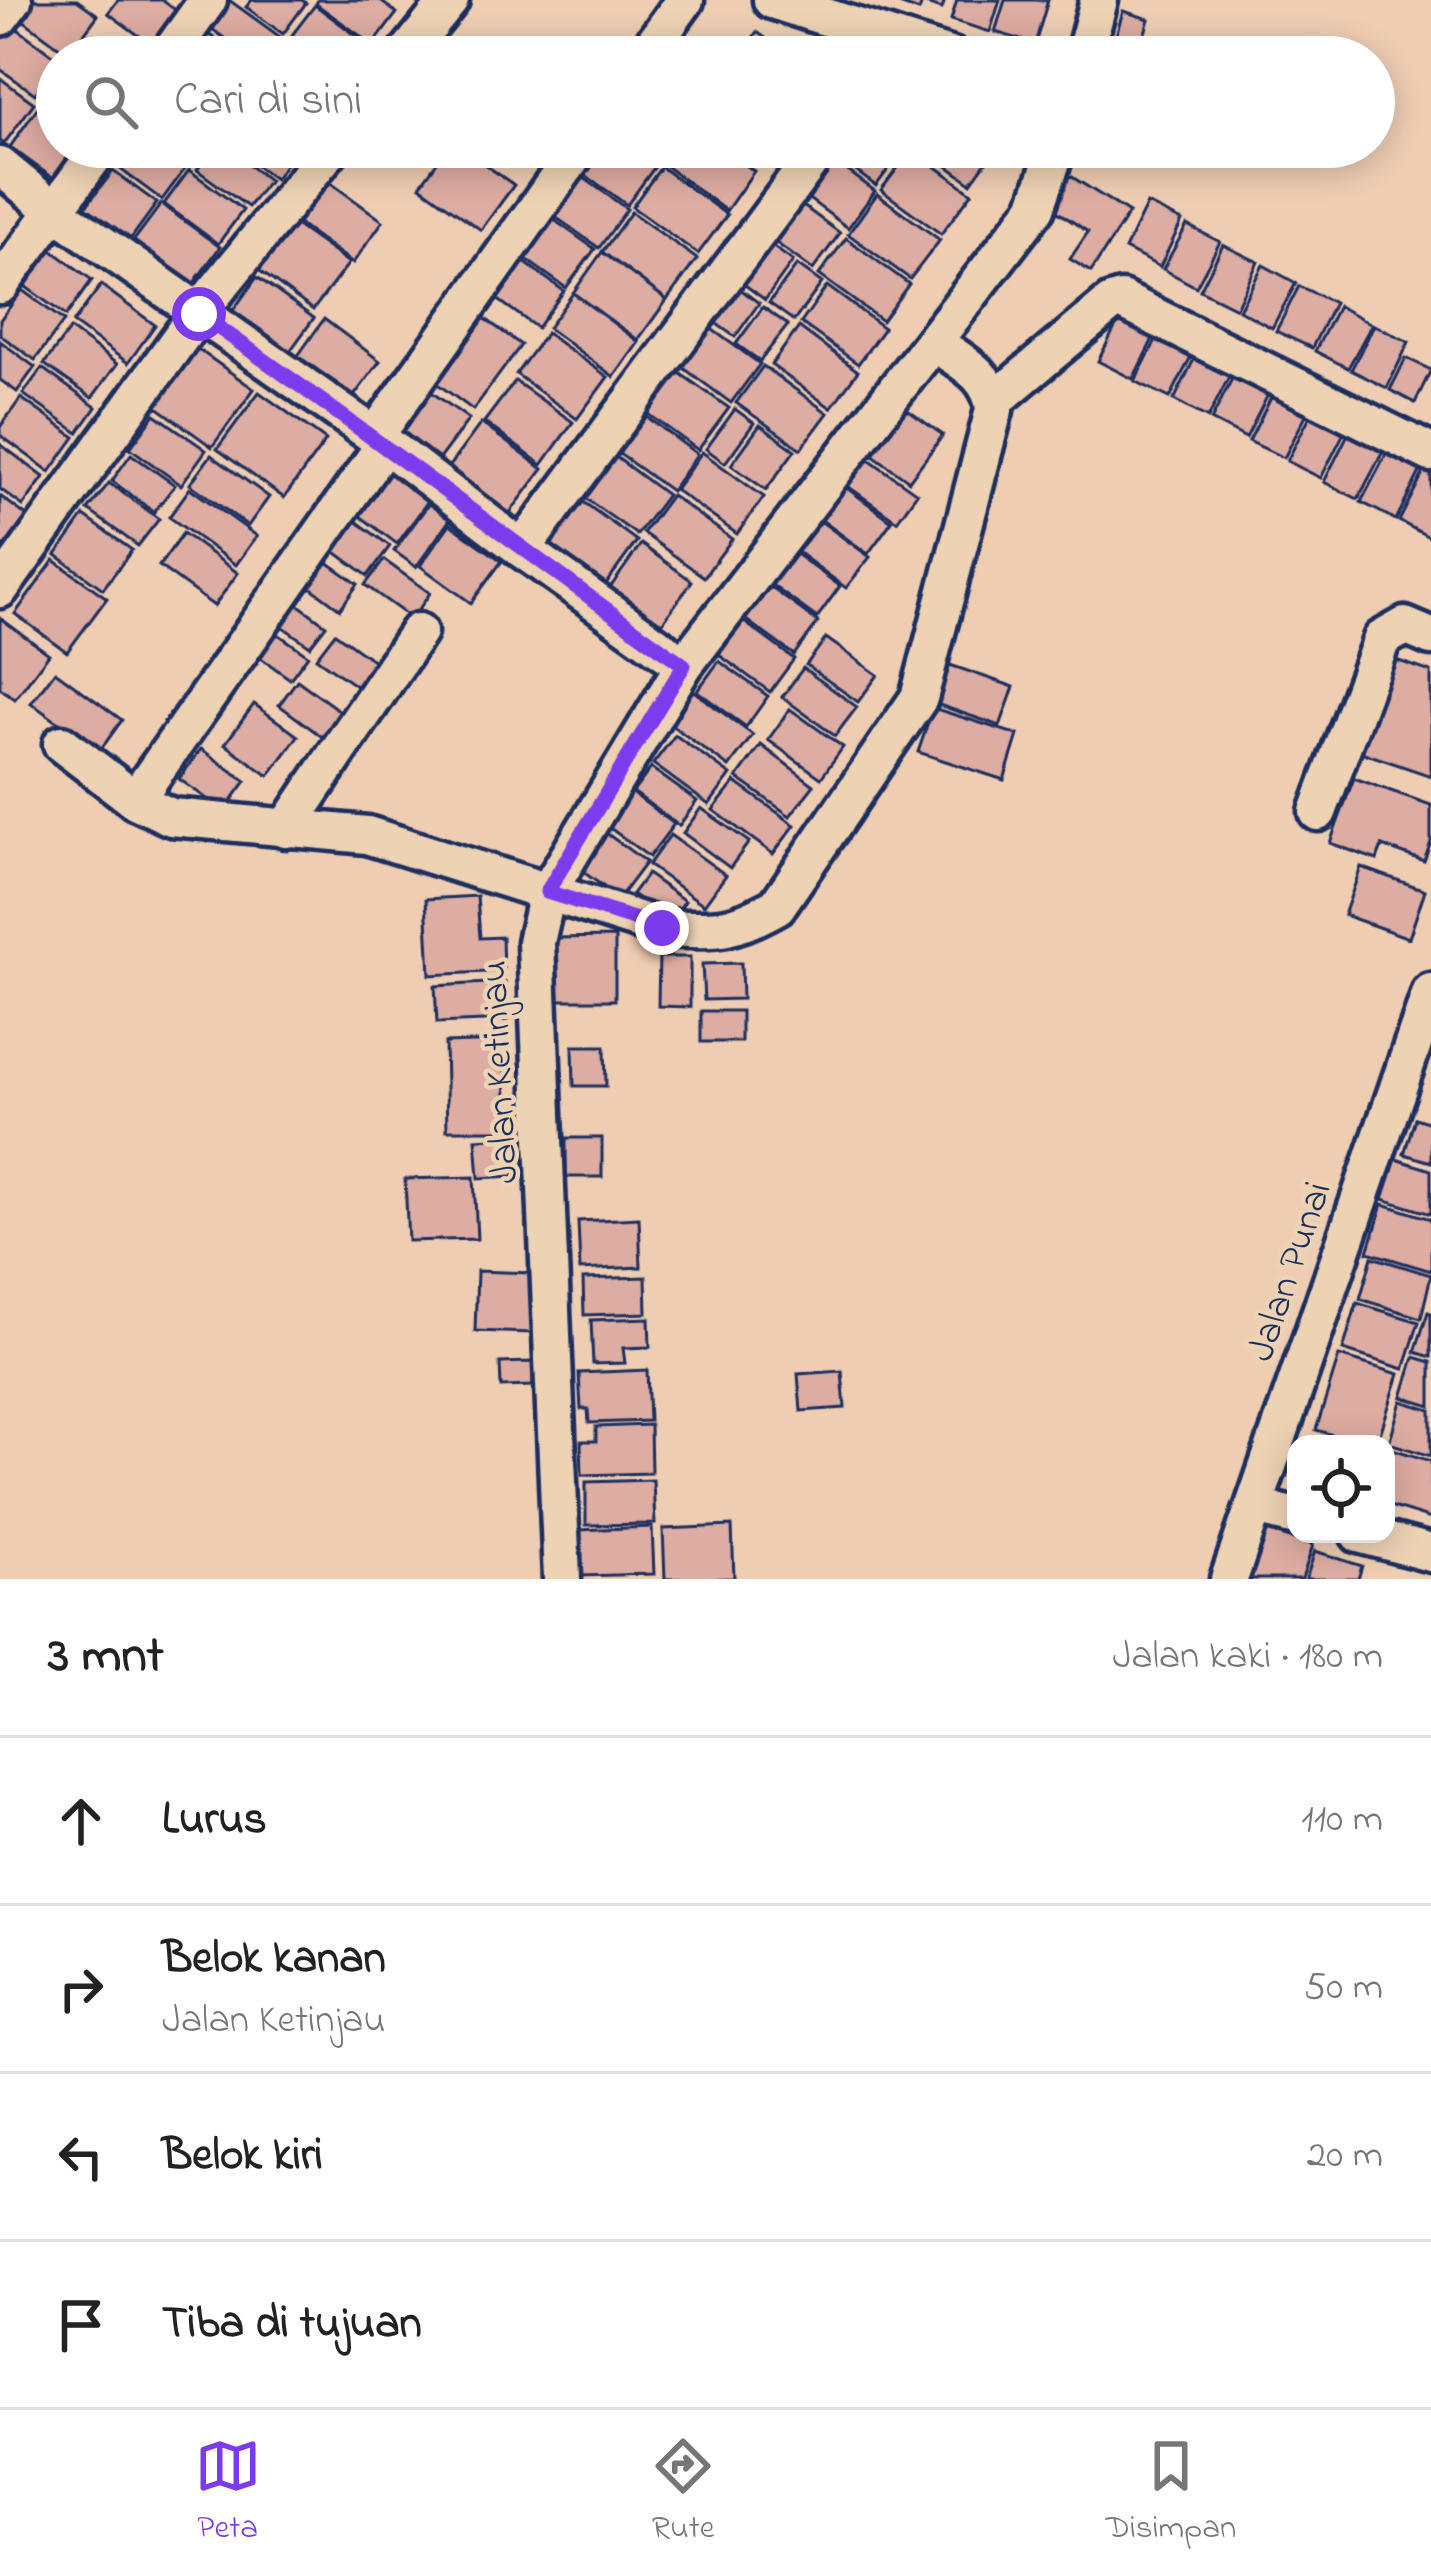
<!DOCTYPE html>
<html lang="id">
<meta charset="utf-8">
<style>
:root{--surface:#fff;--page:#f6f6f6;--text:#222;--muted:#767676;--line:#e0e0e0;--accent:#7c3aed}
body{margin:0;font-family:"Indie Flower",sans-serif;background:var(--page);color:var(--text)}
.controls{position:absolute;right:36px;bottom:36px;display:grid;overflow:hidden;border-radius:24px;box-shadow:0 6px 30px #0003}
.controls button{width:108px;height:108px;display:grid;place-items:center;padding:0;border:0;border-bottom:3px solid var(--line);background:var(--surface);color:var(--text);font:60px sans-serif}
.stop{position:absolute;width:36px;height:36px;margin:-27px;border:9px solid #7c3aed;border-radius:50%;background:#fff}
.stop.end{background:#7c3aed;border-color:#fff;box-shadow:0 3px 12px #0008}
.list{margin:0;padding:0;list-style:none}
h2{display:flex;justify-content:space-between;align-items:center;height:156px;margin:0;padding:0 48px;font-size:51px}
h2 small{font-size:39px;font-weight:400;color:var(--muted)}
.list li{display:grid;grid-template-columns:78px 1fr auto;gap:36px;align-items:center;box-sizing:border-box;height:168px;padding:0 48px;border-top:3px solid var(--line)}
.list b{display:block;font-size:45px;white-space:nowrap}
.list p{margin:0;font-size:39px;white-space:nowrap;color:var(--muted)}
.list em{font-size:39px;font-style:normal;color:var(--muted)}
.icon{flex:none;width:66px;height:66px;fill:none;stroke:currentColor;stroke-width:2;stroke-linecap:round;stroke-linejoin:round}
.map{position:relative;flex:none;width:1431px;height:1579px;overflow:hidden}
.search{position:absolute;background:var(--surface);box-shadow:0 6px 30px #0003;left:36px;right:36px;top:36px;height:132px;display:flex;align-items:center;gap:30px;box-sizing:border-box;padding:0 42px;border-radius:66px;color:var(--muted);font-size:45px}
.sheet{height:828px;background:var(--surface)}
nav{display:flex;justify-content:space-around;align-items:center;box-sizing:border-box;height:168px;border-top:3px solid var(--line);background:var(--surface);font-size:33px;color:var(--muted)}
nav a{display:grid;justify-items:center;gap:6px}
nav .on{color:var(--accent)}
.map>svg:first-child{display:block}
</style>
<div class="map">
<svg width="1431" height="1579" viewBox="0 0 1431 1579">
<rect width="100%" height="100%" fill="#eecdb2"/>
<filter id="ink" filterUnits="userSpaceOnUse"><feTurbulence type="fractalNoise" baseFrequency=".00833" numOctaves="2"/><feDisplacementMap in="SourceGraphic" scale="24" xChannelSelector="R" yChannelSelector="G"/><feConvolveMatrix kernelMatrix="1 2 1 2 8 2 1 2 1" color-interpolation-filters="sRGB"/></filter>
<g filter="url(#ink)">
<g fill="#ddaca2" stroke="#1b2f5e" stroke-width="3">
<path d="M 33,0 L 77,0 L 98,15 L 69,54 L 20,18 Z"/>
<path d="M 118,0 L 162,0 L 189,20 L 164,54 L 108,13 Z"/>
<path d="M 222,0 L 229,0 L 283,39 L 270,57 L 250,57 L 205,24 Z"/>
<path d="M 252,0 L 302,0 L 306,3 L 283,34 L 246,7 Z"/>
<path d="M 318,0 L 379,0 L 397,13 L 373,45 L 316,4 Z"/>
<path d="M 888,0 L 945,0 L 942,9 L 922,3 L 919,11 Z"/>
<path d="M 957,0 L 1000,0 L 990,32 L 951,20 Z"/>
<path d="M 1005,0 L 1048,0 L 1035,44 L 995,32 Z"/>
<path d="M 315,5 L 373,48 L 367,57 L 322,57 L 292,35 Z"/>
<path d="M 1123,11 L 1149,19 L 1141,47 L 1115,39 Z"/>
<path d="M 11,24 L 57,58 L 57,64 L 35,94 L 0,69 L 0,39 Z"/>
<path d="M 201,29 L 241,57 L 180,57 Z"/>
<path d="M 757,32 L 792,57 L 739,57 Z"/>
<path d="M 293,38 L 319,57 L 278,57 Z"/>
<path d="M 0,78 L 34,103 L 4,144 L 0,141 Z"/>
<path d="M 40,104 L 57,117 L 57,147 L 77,147 L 54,179 L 10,147 Z"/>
<path d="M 124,147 L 161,147 L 187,166 L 162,200 L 112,163 Z"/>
<path d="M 214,147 L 224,147 L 269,180 L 248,207 L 197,170 Z"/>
<path d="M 231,147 L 298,147 L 275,179 Z"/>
<path d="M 448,147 L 460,147 L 514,185 L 481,230 L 420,186 Z"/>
<path d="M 588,147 L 639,147 L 659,161 L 627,205 L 574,167 Z"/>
<path d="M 675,147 L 721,147 L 754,171 L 726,211 L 663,164 Z"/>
<path d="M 829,147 L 894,147 L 901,152 L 876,186 L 827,150 Z"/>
<path d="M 921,147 L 997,147 L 971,183 Z"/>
<path d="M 912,149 L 972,193 L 941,234 L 881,190 Z"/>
<path d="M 829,157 L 875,191 L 848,228 L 802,194 Z"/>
<path d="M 569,167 L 627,209 L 599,248 L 540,206 Z"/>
<path d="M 661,167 L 727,215 L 698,254 L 632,207 Z"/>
<path d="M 189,170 L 243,210 L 218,244 L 164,204 Z"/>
<path d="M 113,171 L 157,203 L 122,251 L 77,218 Z"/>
<path d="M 1069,175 L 1129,213 L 1091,272 L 1070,259 L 1088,232 L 1049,206 Z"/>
<path d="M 324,178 L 383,221 L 353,263 L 293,220 Z"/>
<path d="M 877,194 L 940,240 L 910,279 L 848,234 Z"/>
<path d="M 795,200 L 840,233 L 813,270 L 768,237 Z"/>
<path d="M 161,204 L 220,247 L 186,294 L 126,251 Z"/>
<path d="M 1147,204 L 1182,221 L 1160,267 L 1125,249 Z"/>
<path d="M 543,212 L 595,249 L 566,288 L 514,251 Z"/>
<path d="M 631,212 L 697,259 L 667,300 L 602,252 Z"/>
<path d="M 287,219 L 349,263 L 313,310 L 253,266 Z"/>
<path d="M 1187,225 L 1220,242 L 1196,287 L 1163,269 Z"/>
<path d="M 846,238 L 909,284 L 882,321 L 819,275 Z"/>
<path d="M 765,241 L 793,261 L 765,300 L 737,279 Z"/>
<path d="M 45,245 L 92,280 L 66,316 L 19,282 Z"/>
<path d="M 1223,245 L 1258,262 L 1236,308 L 1200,290 Z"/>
<path d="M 509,251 L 564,291 L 537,328 L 482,288 Z"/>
<path d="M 602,252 L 667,300 L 638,340 L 573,293 Z"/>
<path d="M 797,265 L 822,283 L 794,321 L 769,303 Z"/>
<path d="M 1263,265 L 1296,283 L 1272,328 L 1239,310 Z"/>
<path d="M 257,277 L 314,318 L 283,361 L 226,320 Z"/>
<path d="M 732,283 L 759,303 L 735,337 L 707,317 Z"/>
<path d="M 101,285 L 155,325 L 128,363 L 73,323 Z"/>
<path d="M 827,286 L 884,328 L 858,364 L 801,323 Z"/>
<path d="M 1299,286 L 1334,303 L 1312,348 L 1276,331 Z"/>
<path d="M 22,290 L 64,321 L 35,360 L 0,335 L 0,320 Z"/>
<path d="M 573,293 L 639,342 L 614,377 L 548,328 Z"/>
<path d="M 1126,306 L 1161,323 L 1133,379 L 1098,361 Z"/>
<path d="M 1338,306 L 1372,324 L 1348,368 L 1315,351 Z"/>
<path d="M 763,307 L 788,325 L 760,361 L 736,344 Z"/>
<path d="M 472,309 L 521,345 L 473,410 L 424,374 Z"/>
<path d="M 324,319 L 380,361 L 346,407 L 290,367 Z"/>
<path d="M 699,320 L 760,364 L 731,403 L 670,358 Z"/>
<path d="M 1164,325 L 1198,343 L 1170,398 L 1135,381 Z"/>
<path d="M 1374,325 L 1409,342 L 1387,388 L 1351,370 Z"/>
<path d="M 799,327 L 858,371 L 831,408 L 771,365 Z"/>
<path d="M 70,329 L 117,364 L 92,398 L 44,364 Z"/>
<path d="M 546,333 L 608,377 L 577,419 L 516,374 Z"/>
<path d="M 0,341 L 35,367 L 17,392 L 0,380 Z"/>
<path d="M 188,342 L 254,389 L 212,447 L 146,399 Z"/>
<path d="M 1201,345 L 1236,363 L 1208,418 L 1174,400 Z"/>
<path d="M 1406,358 L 1431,370 L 1415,403 L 1390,390 Z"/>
<path d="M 667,364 L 729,408 L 698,450 L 636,405 Z"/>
<path d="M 1239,365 L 1274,383 L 1246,438 L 1211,420 Z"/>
<path d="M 763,366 L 828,413 L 801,449 L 736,403 Z"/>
<path d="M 42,368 L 96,407 L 78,433 L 23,394 Z"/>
<path d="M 515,381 L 573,422 L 542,465 L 484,422 Z"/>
<path d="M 423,386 L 469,419 L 433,467 L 388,434 Z"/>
<path d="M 1277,386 L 1312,403 L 1284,458 L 1249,441 Z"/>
<path d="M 259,392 L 326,440 L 284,498 L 217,449 Z"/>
<path d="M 21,398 L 75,437 L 50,472 L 0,435 L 0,427 Z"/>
<path d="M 899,404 L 943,435 L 909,481 L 865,449 Z"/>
<path d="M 1315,406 L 1349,423 L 1321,478 L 1287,461 Z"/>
<path d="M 635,408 L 697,454 L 671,491 L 608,446 Z"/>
<path d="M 735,409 L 754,423 L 725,463 L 706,449 Z"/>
<path d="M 155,414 L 206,450 L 181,485 L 130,448 Z"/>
<path d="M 481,423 L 543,469 L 503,522 L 441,477 Z"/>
<path d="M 760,425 L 795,450 L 766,490 L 731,465 Z"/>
<path d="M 1352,426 L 1387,444 L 1358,499 L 1324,482 Z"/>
<path d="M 0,444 L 44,477 L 23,506 L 0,489 Z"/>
<path d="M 1390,447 L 1424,464 L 1396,520 L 1361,502 Z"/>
<path d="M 605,449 L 667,495 L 637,535 L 575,491 Z"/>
<path d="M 702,452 L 764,497 L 737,534 L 675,490 Z"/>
<path d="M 131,454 L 175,485 L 154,512 L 112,481 Z"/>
<path d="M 211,455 L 269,497 L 248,526 L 190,484 Z"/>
<path d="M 866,457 L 917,493 L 897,521 L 846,485 Z"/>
<path d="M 384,465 L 430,498 L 397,544 L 352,510 Z"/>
<path d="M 1427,466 L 1431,468 L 1431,538 L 1399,521 Z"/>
<path d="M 109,483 L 159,519 L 138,546 L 88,510 Z"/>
<path d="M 844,486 L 892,521 L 868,554 L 820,519 Z"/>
<path d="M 190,488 L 257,536 L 236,565 L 169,517 Z"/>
<path d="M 571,493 L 637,541 L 600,592 L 534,544 Z"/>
<path d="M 671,495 L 732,539 L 704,577 L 643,533 Z"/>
<path d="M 0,496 L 27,516 L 4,547 L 0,544 Z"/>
<path d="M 430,502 L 451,518 L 416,567 L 394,551 Z"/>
<path d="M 348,515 L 390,546 L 368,576 L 326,545 Z"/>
<path d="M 84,516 L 132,550 L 103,589 L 56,555 Z"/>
<path d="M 819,520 L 870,557 L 846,588 L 796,551 Z"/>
<path d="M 450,524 L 502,561 L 471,603 L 420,566 Z"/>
<path d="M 183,533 L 238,573 L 214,606 L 159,566 Z"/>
<path d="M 641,544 L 692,581 L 656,632 L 605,595 Z"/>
<path d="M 793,552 L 840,586 L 817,618 L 770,584 Z"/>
<path d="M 320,557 L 358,584 L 340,609 L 302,581 Z"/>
<path d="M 54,560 L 107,598 L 67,652 L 15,614 Z"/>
<path d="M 384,560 L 430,593 L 412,619 L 365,585 Z"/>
<path d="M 766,584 L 818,622 L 794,655 L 742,617 Z"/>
<path d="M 292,600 L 326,625 L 310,646 L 276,622 Z"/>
<path d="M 0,618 L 49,654 L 15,699 L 0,688 Z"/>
<path d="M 743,621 L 794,659 L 770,692 L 719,655 Z"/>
<path d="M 271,629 L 308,655 L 290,679 L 254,653 Z"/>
<path d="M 335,633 L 381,666 L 363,691 L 316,658 Z"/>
<path d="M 826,638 L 878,675 L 858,702 L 806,665 Z"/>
<path d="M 1390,658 L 1431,672 L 1431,776 L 1358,751 Z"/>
<path d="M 719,661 L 768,696 L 746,727 L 697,691 Z"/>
<path d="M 950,665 L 1014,687 L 1000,726 L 936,704 Z"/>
<path d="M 803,668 L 857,707 L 835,736 L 782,697 Z"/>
<path d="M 55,671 L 122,720 L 99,752 L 31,703 Z"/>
<path d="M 297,680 L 344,714 L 325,739 L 279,705 Z"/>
<path d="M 691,689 L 753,735 L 729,767 L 667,722 Z"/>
<path d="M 254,704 L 298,736 L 269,776 L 225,744 Z"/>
<path d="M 933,708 L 1018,735 L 1004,780 L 918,752 Z"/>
<path d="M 790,709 L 843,747 L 821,778 L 768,740 Z"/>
<path d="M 675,735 L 731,775 L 709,805 L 653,764 Z"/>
<path d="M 761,745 L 814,785 L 790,816 L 737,778 Z"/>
<path d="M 201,749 L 246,781 L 224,811 L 179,779 Z"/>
<path d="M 651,768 L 697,801 L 679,826 L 633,792 Z"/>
<path d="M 1354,778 L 1431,805 L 1431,842 L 1424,861 L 1382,846 L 1377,860 L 1330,843 Z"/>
<path d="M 735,782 L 795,825 L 773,854 L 713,810 Z"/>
<path d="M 627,789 L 674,824 L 649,857 L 603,823 Z"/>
<path d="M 701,808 L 749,842 L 730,868 L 683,833 Z"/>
<path d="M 595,825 L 646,862 L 619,898 L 568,861 Z"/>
<path d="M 670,835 L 726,875 L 704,905 L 648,865 Z"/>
<path d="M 1361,867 L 1425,890 L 1409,938 L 1344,915 Z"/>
<path d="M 647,874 L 685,901 L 670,921 L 632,894 Z"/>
<path d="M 477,896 L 480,938 L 502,937 L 503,971 L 430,975 L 426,899 Z"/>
<path d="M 615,937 L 615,1000 L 553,1000 L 553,938 Z"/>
<path d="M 659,957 L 690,957 L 690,1007 L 658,1006 Z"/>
<path d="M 741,963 L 742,999 L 704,1000 L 702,964 Z"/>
<path d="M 505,982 L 507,1020 L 437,1023 L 435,986 Z"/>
<rect x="701" y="1011" width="40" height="31"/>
<path d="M 504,1041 L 507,1130 L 447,1130 L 445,1043 Z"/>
<path d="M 573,1046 L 605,1046 L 606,1086 L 574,1086 Z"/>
<path d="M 1415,1118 L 1431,1123 L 1431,1162 L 1404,1154 Z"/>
<path d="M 511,1137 L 514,1176 L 479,1178 L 476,1139 Z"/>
<rect x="566" y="1138" width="36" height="39"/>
<path d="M 1396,1159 L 1431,1170 L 1431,1214 L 1383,1199 Z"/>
<path d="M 474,1177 L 477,1239 L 408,1241 L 405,1179 Z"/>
<path d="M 1383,1204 L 1431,1219 L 1431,1271 L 1368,1252 Z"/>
<path d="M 639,1218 L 641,1267 L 580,1270 L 578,1221 Z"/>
<path d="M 1372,1257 L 1431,1275 L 1421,1318 L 1360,1299 Z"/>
<path d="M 477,1271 L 533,1273 L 532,1333 L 475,1331 Z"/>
<path d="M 646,1277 L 647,1313 L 584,1315 L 583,1279 Z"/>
<path d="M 1357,1303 L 1419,1322 L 1404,1369 L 1343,1350 Z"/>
<path d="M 1428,1312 L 1431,1313 L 1431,1357 L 1415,1352 Z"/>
<path d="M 649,1318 L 650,1347 L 623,1348 L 625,1363 L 593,1364 L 591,1320 Z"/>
<path d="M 1339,1356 L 1399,1374 L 1377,1444 L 1363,1444 L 1316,1430 Z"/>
<path d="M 1414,1357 L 1431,1362 L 1431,1406 L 1402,1397 Z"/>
<path d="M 532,1362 L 533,1386 L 501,1387 L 500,1363 Z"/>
<path d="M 647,1370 L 649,1421 L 589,1423 L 588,1409 L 581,1409 L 579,1373 Z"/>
<path d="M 842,1371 L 845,1408 L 801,1411 L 798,1374 Z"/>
<path d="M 1401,1401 L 1431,1410 L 1431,1456 L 1389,1443 Z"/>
<path d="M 650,1425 L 651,1473 L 582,1475 L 581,1441 L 596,1441 L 596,1427 Z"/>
<path d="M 1386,1447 L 1431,1461 L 1431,1519 L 1386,1505 Z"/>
<path d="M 653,1480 L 655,1524 L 586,1525 L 586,1482 Z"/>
<path d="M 732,1526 L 734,1578 L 665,1579 L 663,1529 Z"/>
<path d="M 652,1527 L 654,1574 L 580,1576 L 578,1530 Z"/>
<path d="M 1258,1528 L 1313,1545 L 1302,1579 L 1243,1579 Z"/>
<path d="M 1315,1551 L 1362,1566 L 1358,1579 L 1306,1579 Z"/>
</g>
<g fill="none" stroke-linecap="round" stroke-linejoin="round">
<defs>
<g id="street">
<path d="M 772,0 L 952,57"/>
<path d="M 0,17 L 13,0"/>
<path d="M 167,57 L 208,0"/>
<path d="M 404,57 L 450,0"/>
<path d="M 644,57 L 685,0"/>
<path d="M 1084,57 L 1099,0"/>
<path d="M 0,166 L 55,211 L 375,436 L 522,549 L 684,665"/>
<path d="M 0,285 L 101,147"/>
<path d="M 994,401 L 1111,303 L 1121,300 L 1431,453"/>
<path d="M 375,436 L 580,147"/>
<path d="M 522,549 L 821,147"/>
<path d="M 0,589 L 198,313 L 332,147"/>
<path d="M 62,744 L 135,800 L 171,817 L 367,835 L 662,928 C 716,930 729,933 777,906 L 919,698 L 994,410 C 992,375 960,361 933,342"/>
<path d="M 135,800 L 385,444"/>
<path d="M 1318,812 L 1382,639 L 1405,626 L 1431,637"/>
<path d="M 286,829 L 418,632"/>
<path d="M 1255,1507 L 1296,1517"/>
<path d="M 1359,1534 L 1431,1553"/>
<path d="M 562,1579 L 536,942 L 547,893 L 684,665 L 1036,208 L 1057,147"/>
<path d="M 1229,1579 L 1431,992"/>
</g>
</defs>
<use href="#street" stroke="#1b2f5e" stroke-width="45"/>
<use href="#street" stroke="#edd2b4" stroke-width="36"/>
</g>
</g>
<g fill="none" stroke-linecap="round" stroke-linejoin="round" filter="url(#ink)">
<path stroke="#7c3aed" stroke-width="15" d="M 199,314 C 363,428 521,549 684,665 L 547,892 L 662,928"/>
</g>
<g text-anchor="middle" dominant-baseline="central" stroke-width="9" stroke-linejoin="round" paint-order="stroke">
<g font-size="39" fill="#1b2f5e" stroke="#edd2b4">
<text transform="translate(501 1072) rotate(-93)">Jalan Ketinjau</text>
<text transform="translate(1291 1272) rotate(-71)">Jalan Punai</text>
</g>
</g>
</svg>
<div class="controls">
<button><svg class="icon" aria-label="locate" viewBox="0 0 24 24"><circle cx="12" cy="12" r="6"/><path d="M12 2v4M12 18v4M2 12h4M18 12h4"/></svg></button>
</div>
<div class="stop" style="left:199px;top:314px"></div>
<div class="stop end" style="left:662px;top:928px"></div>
<div class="search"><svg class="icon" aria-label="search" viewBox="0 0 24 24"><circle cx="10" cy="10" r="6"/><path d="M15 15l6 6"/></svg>Cari di sini</div>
</div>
<section class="sheet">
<h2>3 mnt<small>Jalan kaki · 180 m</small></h2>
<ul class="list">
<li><svg class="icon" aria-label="ahead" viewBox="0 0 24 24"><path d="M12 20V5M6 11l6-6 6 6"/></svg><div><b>Lurus</b></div><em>110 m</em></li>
<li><svg class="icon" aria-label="right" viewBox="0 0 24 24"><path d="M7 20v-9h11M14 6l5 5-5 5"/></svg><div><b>Belok kanan</b><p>Jalan Ketinjau</p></div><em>50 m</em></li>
<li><svg class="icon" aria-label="left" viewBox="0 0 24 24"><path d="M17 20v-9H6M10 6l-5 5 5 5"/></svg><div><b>Belok kiri</b></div><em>20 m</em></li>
<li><svg class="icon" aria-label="arrive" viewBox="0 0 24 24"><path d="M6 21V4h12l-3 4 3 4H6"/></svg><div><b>Tiba di tujuan</b></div></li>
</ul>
</section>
<nav>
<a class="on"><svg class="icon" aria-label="map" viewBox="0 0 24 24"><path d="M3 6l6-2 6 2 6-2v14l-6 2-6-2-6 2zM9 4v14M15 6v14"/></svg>Peta</a>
<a><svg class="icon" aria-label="directions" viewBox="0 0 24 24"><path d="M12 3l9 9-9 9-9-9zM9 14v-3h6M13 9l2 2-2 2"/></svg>Rute</a>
<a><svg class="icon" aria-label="saved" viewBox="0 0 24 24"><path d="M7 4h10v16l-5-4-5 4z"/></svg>Disimpan</a>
</nav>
